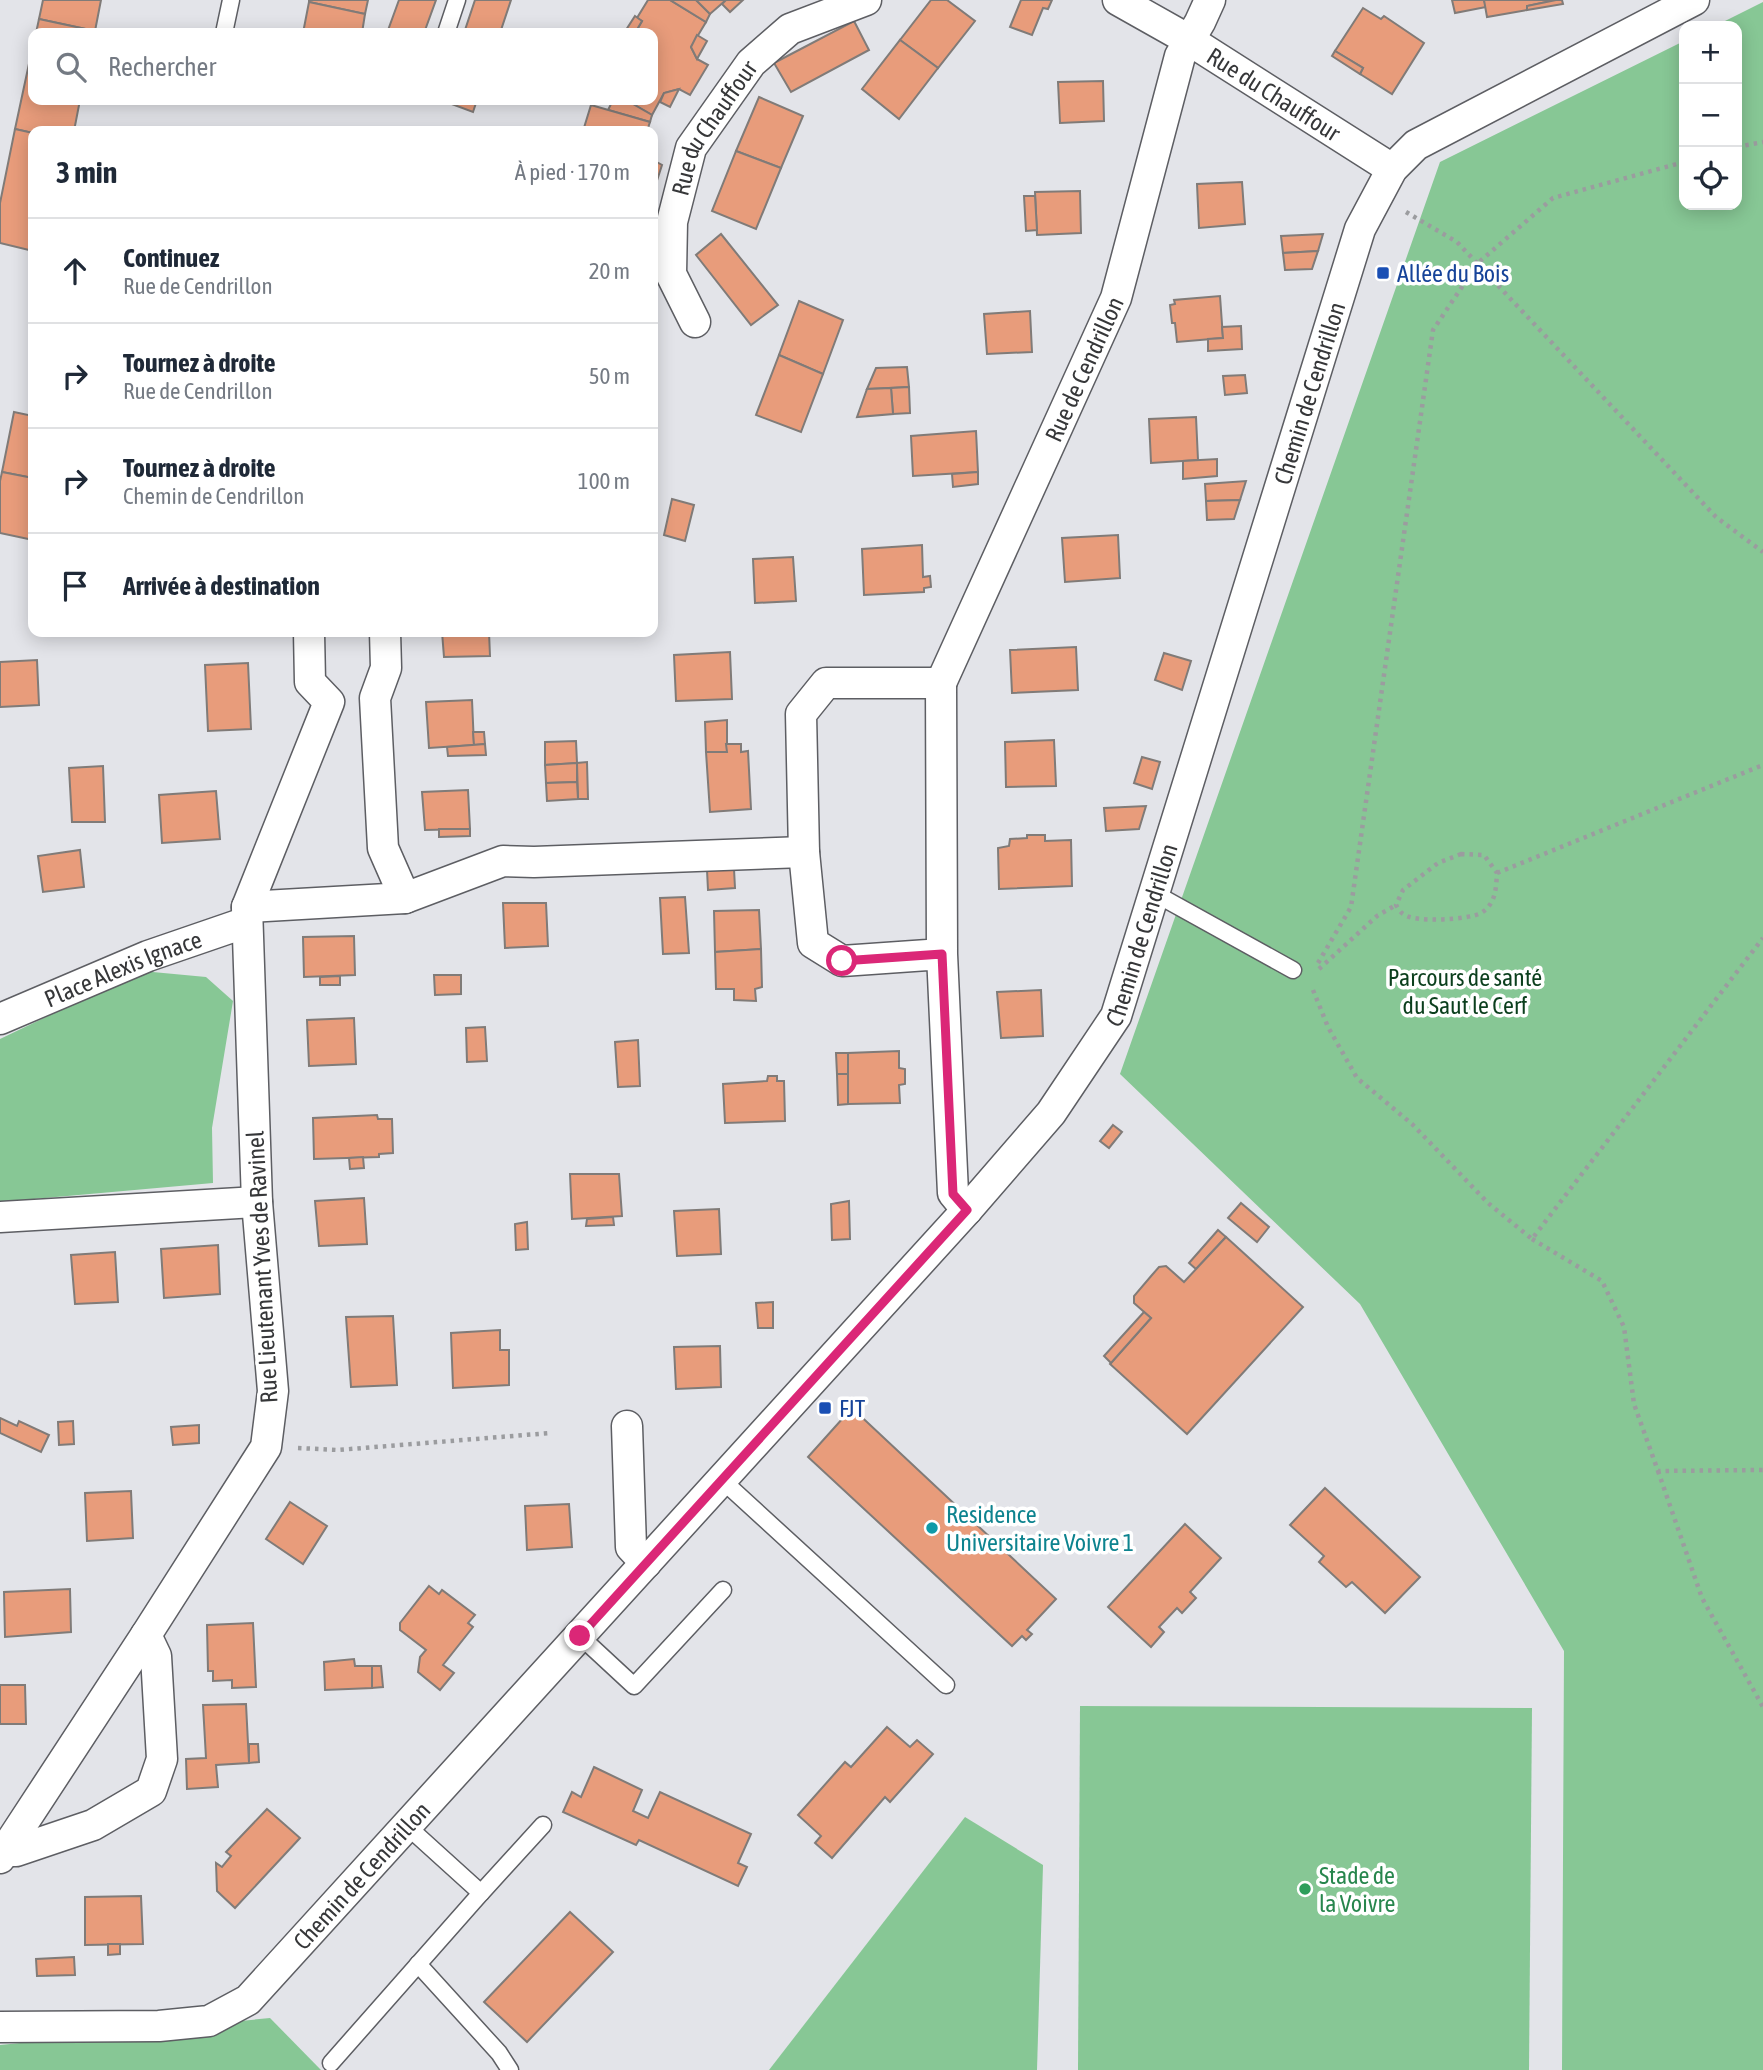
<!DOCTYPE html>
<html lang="fr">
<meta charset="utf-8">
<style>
:root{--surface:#fff;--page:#f2f2f3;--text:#1f2937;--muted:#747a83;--line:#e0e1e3}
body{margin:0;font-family:"Asap Condensed",sans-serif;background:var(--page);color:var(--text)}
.controls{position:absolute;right:21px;top:21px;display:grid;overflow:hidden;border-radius:14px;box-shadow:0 4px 18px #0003}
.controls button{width:63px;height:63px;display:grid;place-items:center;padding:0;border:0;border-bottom:2px solid var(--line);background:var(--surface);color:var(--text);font:35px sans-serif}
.stop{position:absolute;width:21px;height:21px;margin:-16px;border:5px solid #db2777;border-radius:50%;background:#fff}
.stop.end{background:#db2777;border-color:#fff;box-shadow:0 2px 7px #0008}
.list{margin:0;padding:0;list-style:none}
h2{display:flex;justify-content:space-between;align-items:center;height:91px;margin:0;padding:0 28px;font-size:30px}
h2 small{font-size:23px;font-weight:400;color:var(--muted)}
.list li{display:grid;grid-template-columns:46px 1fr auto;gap:21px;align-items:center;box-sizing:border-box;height:105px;padding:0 28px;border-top:2px solid var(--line)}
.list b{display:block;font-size:26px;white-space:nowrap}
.list p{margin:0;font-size:23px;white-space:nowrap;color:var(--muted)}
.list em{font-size:23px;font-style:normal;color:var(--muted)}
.icon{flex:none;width:38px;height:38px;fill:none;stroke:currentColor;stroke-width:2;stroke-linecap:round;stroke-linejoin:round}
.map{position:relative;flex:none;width:1763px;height:2070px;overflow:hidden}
.search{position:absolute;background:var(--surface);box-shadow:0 4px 18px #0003;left:28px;top:28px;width:630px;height:77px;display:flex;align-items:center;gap:18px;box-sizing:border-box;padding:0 24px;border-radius:14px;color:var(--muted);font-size:26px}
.panel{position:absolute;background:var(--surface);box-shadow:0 4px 18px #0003;left:28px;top:126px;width:630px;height:511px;border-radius:14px}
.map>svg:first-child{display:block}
</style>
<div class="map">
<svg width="1763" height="2070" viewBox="0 0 1763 2070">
<rect width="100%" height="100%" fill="#e3e4e9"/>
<g fill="#87c795">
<path d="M 1763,2 L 1763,2070 L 1562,2070 L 1564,1651 L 1360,1304 L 1120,1074 L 1440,162 L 1684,41 L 1684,205 L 1737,205 L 1737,26 L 1715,26 Z"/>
<path d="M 142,971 L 206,977 L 233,1001 L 212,1128 L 213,1183 L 0,1202 L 0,1039 Z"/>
<path d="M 1080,1706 L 1532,1708 L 1529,2070 L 1078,2070 Z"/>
<path d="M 965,1817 L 1043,1865 L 1037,2070 L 769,2070 Z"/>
<path d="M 270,2018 L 321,2070 L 0,2070 L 0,2045 Z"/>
</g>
<g fill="#e89c7b" stroke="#807b78" stroke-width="2">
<path d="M 43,0 L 101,0 L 95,31 L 39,19 Z"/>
<path d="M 309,0 L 368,0 L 365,14 L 309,2 Z"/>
<path d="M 399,0 L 436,0 L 424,33 L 387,33 Z"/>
<path d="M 475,0 L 511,0 L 500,33 L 464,33 Z"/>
<path d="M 648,0 L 670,0 L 706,22 L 691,47 L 697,59 L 708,65 L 690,95 L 679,89 L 664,93 L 652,115 L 626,100 L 653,100 L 653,33 L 635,33 L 642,21 L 637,18 Z"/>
<path d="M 670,0 L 696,0 L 710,14 L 706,22 Z"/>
<path d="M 696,0 L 726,0 L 710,14 Z"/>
<path d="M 726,0 L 743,0 L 730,12 L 722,4 Z"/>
<path d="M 931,0 L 947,0 L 975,21 L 938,68 L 900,40 Z"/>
<path d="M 1021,0 L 1052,0 L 1048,9 L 1043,8 L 1032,35 L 1010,27 Z"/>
<path d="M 1452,0 L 1484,0 L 1486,7 L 1455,13 Z"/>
<path d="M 1484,0 L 1556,0 L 1527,6 L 1527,10 L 1487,17 Z"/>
<path d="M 1556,0 L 1562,0 L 1563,4 L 1527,10 L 1527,6 Z"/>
<path d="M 309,2 L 365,14 L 362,33 L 303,33 Z"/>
<path d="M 1363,8 L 1381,19 L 1384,16 L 1424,43 L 1392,94 L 1360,74 L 1363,68 L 1335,51 Z"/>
<path d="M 635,16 L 642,21 L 635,33 L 624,33 Z"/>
<path d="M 39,19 L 95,31 L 94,33 L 36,33 Z"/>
<path d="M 854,21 L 869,50 L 791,92 L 774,63 Z"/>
<path d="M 697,35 L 707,41 L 697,59 L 691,47 Z"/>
<path d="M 900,40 L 938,68 L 899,119 L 862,89 Z"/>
<path d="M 33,45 L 33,100 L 80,100 L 74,131 L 33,131 L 33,133 L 15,129 Z"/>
<path d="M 1335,51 L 1363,68 L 1360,74 L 1332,56 Z"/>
<path d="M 1103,81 L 1104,121 L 1060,123 L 1058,82 Z"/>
<path d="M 679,89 L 670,107 L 660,102 L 664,93 Z"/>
<path d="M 759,97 L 803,116 L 781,168 L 736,151 Z"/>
<path d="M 441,100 L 477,100 L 473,112 Z"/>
<path d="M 613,100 L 626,100 L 652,115 L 650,122 L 608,110 Z"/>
<path d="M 591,105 L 650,122 L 647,131 L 583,131 Z"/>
<path d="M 15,129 L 33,133 L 33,251 L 0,243 L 0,203 Z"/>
<path d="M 736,151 L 781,168 L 756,229 L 712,211 Z"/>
<path d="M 653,160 L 662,165 L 653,193 Z"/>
<path d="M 1242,182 L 1245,224 L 1199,228 L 1197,184 Z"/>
<path d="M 1080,191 L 1081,233 L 1037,235 L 1035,192 Z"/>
<path d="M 1024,196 L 1035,196 L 1037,230 L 1026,231 Z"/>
<path d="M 721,234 L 778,305 L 751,325 L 696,255 Z"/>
<path d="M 1323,234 L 1318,251 L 1283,253 L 1281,236 Z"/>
<path d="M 1318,251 L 1312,269 L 1285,270 L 1283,253 Z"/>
<path d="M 1220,296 L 1223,338 L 1177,342 L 1175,323 L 1172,323 L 1170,305 L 1175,304 L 1174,300 Z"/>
<path d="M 799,301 L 843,320 L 823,374 L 779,355 Z"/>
<path d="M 1030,311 L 1032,352 L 987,354 L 984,314 Z"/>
<path d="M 1241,326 L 1242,349 L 1208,351 L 1208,339 L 1223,338 L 1222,327 Z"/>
<path d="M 779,355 L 823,374 L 801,432 L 756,415 Z"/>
<path d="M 907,367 L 909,387 L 867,389 L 876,368 Z"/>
<path d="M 1245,375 L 1247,393 L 1225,395 L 1223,376 Z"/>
<path d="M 909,387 L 910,413 L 893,414 L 891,388 Z"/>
<path d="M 891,388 L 893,414 L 857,417 L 867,389 Z"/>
<path d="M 14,412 L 33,416 L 33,478 L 2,472 Z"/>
<path d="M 1196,417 L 1198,460 L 1151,463 L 1149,419 Z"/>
<path d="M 976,431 L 978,472 L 913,476 L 911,436 Z"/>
<path d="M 1217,459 L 1217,476 L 1183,479 L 1183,461 Z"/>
<path d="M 2,472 L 33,478 L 33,540 L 0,533 L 0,481 Z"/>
<path d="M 978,472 L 978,484 L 953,487 L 952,474 Z"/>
<path d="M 1246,481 L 1240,500 L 1206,501 L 1205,484 Z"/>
<path d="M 672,499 L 694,505 L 685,541 L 664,535 Z"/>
<path d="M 1240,500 L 1234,519 L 1207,520 L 1206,501 Z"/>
<path d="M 1118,535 L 1120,578 L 1065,582 L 1062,538 Z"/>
<path d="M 922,545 L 923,577 L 930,576 L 931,587 L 924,588 L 924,592 L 864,595 L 862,549 Z"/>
<path d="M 793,557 L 796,601 L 755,603 L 753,559 Z"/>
<path d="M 442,632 L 489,632 L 490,656 L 444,657 Z"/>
<path d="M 1076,647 L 1078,690 L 1012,693 L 1010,650 Z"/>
<path d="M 730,652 L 732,699 L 676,701 L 674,655 Z"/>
<path d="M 1164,653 L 1191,661 L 1182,690 L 1155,680 Z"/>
<path d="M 37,660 L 39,705 L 0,707 L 0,662 Z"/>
<path d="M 248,663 L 251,729 L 208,731 L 205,665 Z"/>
<path d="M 472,700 L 474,745 L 429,748 L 426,702 Z"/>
<path d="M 727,720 L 727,752 L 706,752 L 705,722 Z"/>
<path d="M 473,732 L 484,732 L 485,744 L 474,745 Z"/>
<path d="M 1054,740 L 1056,786 L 1006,787 L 1005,742 Z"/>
<path d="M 576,741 L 577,763 L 545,765 L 545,742 Z"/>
<path d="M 485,744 L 486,755 L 448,756 L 447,747 Z"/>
<path d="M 726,744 L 741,744 L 741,752 L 748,751 L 751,809 L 710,812 L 706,752 L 727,752 Z"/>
<path d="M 1142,757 L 1160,762 L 1152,789 L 1134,783 Z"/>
<path d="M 587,762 L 588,799 L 578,799 L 577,763 Z"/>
<path d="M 577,763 L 577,782 L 546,783 L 545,765 Z"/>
<path d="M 103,766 L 105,822 L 72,822 L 69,768 Z"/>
<path d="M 577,782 L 578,799 L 547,801 L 546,783 Z"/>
<path d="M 468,790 L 470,829 L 425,830 L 422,792 Z"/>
<path d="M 216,791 L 220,839 L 162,843 L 159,795 Z"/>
<path d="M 1146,806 L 1139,829 L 1106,831 L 1104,808 Z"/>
<path d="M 439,829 L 470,829 L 470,836 L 439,837 Z"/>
<path d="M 1027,835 L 1045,835 L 1045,841 L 1071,840 L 1072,886 L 999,889 L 998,848 L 1009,846 L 1010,839 L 1027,838 Z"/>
<path d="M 80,850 L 84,887 L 43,892 L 38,856 Z"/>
<path d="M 734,869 L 735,888 L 708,890 L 707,870 Z"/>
<path d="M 685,897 L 689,953 L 663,954 L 660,898 Z"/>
<path d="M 503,903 L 546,903 L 548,946 L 505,948 Z"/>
<path d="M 759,910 L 761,949 L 715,952 L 714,911 Z"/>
<path d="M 354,936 L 355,975 L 304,977 L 303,937 Z"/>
<path d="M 761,949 L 762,987 L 755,989 L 756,1001 L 734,1000 L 734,989 L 716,989 L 715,952 Z"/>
<path d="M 434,975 L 461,975 L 461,994 L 435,995 Z"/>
<path d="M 340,976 L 340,985 L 320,985 L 320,977 Z"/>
<path d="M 1041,990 L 1043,1036 L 1001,1038 L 997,992 Z"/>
<path d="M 354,1018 L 356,1064 L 309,1066 L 307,1020 Z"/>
<path d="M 485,1027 L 487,1061 L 467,1062 L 466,1028 Z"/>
<path d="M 638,1040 L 640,1086 L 618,1087 L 615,1042 Z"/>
<path d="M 899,1051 L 899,1068 L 905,1069 L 905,1084 L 899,1085 L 900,1103 L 848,1104 L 848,1053 Z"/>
<path d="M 836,1053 L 848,1053 L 848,1074 L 837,1074 Z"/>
<path d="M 837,1074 L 848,1074 L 848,1104 L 838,1105 Z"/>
<path d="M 768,1076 L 777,1076 L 777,1081 L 784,1081 L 785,1121 L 725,1123 L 723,1084 L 767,1081 Z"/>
<path d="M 377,1115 L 378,1119 L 392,1119 L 393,1153 L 379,1154 L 379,1157 L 314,1159 L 313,1118 Z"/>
<path d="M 1113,1125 L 1122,1132 L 1109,1148 L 1100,1141 Z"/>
<path d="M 363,1157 L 364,1168 L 350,1169 L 349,1158 Z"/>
<path d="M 570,1174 L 619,1174 L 622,1216 L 572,1219 Z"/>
<path d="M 364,1198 L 367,1244 L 319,1246 L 315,1201 Z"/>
<path d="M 849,1201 L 850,1239 L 832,1240 L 831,1204 Z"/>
<path d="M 1241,1203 L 1269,1227 L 1257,1242 L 1228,1218 Z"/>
<path d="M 719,1209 L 721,1254 L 677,1256 L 674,1211 Z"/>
<path d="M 613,1217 L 614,1225 L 586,1226 L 587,1219 Z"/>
<path d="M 527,1222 L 528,1249 L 516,1250 L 515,1224 Z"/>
<path d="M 1218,1230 L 1226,1237 L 1196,1269 L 1189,1263 Z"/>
<path d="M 1226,1237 L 1303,1307 L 1187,1434 L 1110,1364 L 1151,1318 L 1134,1303 L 1134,1296 L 1152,1275 L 1159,1267 L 1166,1266 L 1184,1282 Z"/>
<path d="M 218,1245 L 220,1294 L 164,1298 L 161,1249 Z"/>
<path d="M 115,1252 L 118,1302 L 75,1304 L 71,1255 Z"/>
<path d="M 773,1302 L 773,1328 L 758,1328 L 756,1303 Z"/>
<path d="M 1144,1312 L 1151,1318 L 1111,1363 L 1104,1356 Z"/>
<path d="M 393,1316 L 397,1385 L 351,1387 L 346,1317 Z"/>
<path d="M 500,1330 L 500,1350 L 509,1350 L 509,1385 L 453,1388 L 451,1333 Z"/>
<path d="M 720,1346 L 721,1387 L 676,1389 L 674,1347 Z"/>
<path d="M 852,1408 L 1056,1599 L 1027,1630 L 1032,1634 L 1026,1640 L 1022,1636 L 1012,1646 L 808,1457 Z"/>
<path d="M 0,1418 L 17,1426 L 19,1421 L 49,1435 L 41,1452 L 0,1433 Z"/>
<path d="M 73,1421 L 74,1444 L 59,1445 L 58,1422 Z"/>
<path d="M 199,1425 L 199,1443 L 173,1445 L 171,1427 Z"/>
<path d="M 1325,1488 L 1420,1577 L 1385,1613 L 1352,1582 L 1346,1587 L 1319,1562 L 1324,1556 L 1290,1525 Z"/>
<path d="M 131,1491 L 133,1538 L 87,1541 L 85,1493 Z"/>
<path d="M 290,1502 L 327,1526 L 303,1564 L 266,1539 Z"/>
<path d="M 569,1504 L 572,1547 L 527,1550 L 525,1506 Z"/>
<path d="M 1185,1524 L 1221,1558 L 1190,1592 L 1196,1598 L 1182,1613 L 1177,1608 L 1159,1627 L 1164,1632 L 1151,1647 L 1108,1607 Z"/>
<path d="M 429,1586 L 439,1594 L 442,1590 L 475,1615 L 468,1623 L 473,1627 L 443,1665 L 454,1673 L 440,1690 L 418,1672 L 420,1657 L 426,1650 L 400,1630 L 400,1623 Z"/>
<path d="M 70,1589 L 71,1632 L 5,1637 L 4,1592 Z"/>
<path d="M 253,1623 L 256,1687 L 232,1688 L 232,1680 L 213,1681 L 213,1671 L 208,1671 L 207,1625 Z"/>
<path d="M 354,1659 L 355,1666 L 372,1666 L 372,1688 L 325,1690 L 324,1662 Z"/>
<path d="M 372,1666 L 381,1666 L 383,1687 L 372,1688 Z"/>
<path d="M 0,1685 L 25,1685 L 26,1724 L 0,1724 Z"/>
<path d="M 246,1704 L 249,1763 L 216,1765 L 218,1787 L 187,1789 L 186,1759 L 206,1758 L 203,1705 Z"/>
<path d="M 887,1727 L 910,1747 L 917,1740 L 933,1754 L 890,1802 L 885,1797 L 832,1858 L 815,1843 L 821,1836 L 798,1815 L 845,1762 L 851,1767 Z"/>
<path d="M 249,1744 L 258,1744 L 259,1762 L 249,1763 Z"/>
<path d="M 594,1767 L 642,1790 L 633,1811 L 648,1818 L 660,1792 L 751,1834 L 738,1863 L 747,1867 L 738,1886 L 639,1840 L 636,1845 L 563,1812 L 572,1792 L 581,1797 Z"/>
<path d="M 267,1809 L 300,1838 L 235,1908 L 217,1891 L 216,1863 L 222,1867 L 231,1856 L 226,1852 Z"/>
<path d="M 141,1896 L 143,1944 L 85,1945 L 85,1897 Z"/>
<path d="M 570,1912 L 613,1952 L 527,2042 L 484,2002 Z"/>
<path d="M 108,1944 L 120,1944 L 120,1954 L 108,1955 Z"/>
<path d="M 74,1957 L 75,1975 L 37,1976 L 36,1959 Z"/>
</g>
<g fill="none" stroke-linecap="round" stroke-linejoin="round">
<defs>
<g id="lane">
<path d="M 224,33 L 231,0"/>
<path d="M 446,33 L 457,0"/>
<path d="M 1154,893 L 1293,970"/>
<path d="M 722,1480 L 946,1685"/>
<path d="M 580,1636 L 634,1686 L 723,1590"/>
<path d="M 481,1893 L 543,1825"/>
<path d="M 418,1964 L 499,2053 L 510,2070"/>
<path d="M 331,2063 L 481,1893 L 407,1826"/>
</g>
<g id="street">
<path id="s1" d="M 1118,0 L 1189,40 L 1392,169"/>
<path id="s2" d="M 695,322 L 671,274 L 672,222 L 691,148 L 751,63 L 790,29 L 866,0"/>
<path d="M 385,632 L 386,668 L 375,698 L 383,848 L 405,898"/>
<path id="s3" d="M 941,683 L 1116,298 L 1180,56 L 1200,22 L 1210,0"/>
<path d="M 247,907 L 405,898 L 503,861 L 534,862 L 804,852"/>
<path d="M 942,954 L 842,961 L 813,943 L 804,852 L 801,714 L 826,683 L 941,683 L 942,954 L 953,1193 L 967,1210"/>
<path id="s4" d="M 0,1019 L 148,956 L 247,922"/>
<path d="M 0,1217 L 257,1202"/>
<path d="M 627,1426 L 631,1547 L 646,1563"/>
<path d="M 4,1851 L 16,1851 L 93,1825 L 151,1791 L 162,1759 L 156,1656 L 146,1635"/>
<path d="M 0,1858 L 146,1635 L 266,1447 L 273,1391 L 257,1202 L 247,907 L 329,702 L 310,682 L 309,632"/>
<path id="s5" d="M 0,2027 L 159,2026 L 209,2021 L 248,2000 L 967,1210 L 1051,1113 L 1116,1016 L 1360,229 L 1392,169 L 1416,145 L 1694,0"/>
</g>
</defs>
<use href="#lane" stroke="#5d5e63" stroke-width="19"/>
<use href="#street" stroke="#5d5e63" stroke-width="33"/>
<g stroke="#9b9c9f" stroke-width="4.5" stroke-dasharray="3.5 5" stroke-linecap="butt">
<path d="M 1737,147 L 1763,142"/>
<path d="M 1406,212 L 1457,242 L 1716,517 L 1763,552"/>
<path d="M 1461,854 L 1484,855 L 1497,873 C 1496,888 1496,904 1481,913 C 1468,920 1414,923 1403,914 C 1400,912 1398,908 1396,905 L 1403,890 L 1438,863 Z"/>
<path d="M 1497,873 L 1763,765"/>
<path d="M 1318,963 L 1351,907 L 1433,330 L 1478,263 L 1553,198 L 1684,162"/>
<path d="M 1319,969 L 1377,916 L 1396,905"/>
<path d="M 1313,990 L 1328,1027 L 1357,1078 L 1412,1124 L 1488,1203 L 1532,1239 L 1763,938"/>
<path d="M 1532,1239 L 1602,1281 L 1624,1327 L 1634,1404 L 1658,1471 L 1763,1470"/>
<path d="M 298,1448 L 338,1450 L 550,1433"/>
<path d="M 1658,1471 L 1702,1598 L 1763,1707"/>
</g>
<use href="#lane" stroke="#fff" stroke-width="16"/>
<use href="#street" stroke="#fff" stroke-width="30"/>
</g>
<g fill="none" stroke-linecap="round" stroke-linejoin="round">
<path stroke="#db2777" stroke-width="9" d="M 580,1636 L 967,1210 L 953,1194 L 942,954 L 842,961"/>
</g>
<g fill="#1a4fb4" stroke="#fff" stroke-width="2.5">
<rect x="1376" y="266" width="14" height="14" rx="3.5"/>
<rect x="818" y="1401" width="14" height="14" rx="3.5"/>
</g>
<circle fill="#0f9aa8" stroke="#fff" stroke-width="2.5" cx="932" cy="1528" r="7"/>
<circle fill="#2e9e5b" stroke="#fff" stroke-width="2.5" cx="1305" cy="1889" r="7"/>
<g text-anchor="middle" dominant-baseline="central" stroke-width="7" stroke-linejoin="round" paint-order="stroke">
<g font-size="24" fill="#363739" stroke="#fff">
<text stroke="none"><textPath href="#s1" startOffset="182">Rue du Chauffour</textPath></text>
<text stroke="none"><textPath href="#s2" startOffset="210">Rue du Chauffour</textPath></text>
<text stroke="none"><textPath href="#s3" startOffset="345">Rue de Cendrillon</textPath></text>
<text stroke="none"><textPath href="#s5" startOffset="2219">Chemin de Cendrillon</textPath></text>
<text stroke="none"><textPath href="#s5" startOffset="1652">Chemin de Cendrillon</textPath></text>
<text stroke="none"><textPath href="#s4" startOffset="133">Place Alexis Ignace</textPath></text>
<text transform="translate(262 1267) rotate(-93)">Rue Lieutenant Yves de Ravinel</text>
<text stroke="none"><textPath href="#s5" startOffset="422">Chemin de Cendrillon</textPath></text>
</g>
<g font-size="24" fill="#164399" stroke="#fff" text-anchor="start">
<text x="1397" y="273">Allée du Bois</text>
<text x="839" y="1408">FJT</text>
</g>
<g font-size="24" fill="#0b3f1d" stroke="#fff">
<text x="1465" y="977">Parcours de santé<tspan x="1465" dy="28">du Saut le Cerf</tspan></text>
</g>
<g font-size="24" fill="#0d838f" stroke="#fff" text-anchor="start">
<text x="946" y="1514">Residence<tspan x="946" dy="28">Universitaire Voivre 1</tspan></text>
</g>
<g font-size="24" fill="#27864d" stroke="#fff" text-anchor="start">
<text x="1319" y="1875">Stade de<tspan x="1319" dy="28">la Voivre</tspan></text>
</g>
</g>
</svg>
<div class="controls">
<button>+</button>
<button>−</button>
<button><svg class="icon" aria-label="locate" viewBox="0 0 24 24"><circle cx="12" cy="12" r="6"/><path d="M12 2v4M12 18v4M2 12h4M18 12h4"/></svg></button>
</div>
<div class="stop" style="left:842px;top:961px"></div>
<div class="stop end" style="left:580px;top:1636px"></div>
<div class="search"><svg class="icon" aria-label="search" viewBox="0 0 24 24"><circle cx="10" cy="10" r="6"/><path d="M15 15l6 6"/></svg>Rechercher</div>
<section class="panel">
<h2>3 min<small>À pied · 170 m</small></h2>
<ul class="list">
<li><svg class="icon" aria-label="ahead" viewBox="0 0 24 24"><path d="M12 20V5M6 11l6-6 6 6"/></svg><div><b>Continuez</b><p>Rue de Cendrillon</p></div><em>20 m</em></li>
<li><svg class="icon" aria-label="right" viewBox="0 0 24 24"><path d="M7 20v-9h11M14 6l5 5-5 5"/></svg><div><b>Tournez à droite</b><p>Rue de Cendrillon</p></div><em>50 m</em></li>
<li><svg class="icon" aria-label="right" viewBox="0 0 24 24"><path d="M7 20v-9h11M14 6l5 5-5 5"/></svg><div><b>Tournez à droite</b><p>Chemin de Cendrillon</p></div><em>100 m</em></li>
<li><svg class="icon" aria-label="arrive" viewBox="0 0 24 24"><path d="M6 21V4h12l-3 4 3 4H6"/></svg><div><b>Arrivée à destination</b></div></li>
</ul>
</section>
</div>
